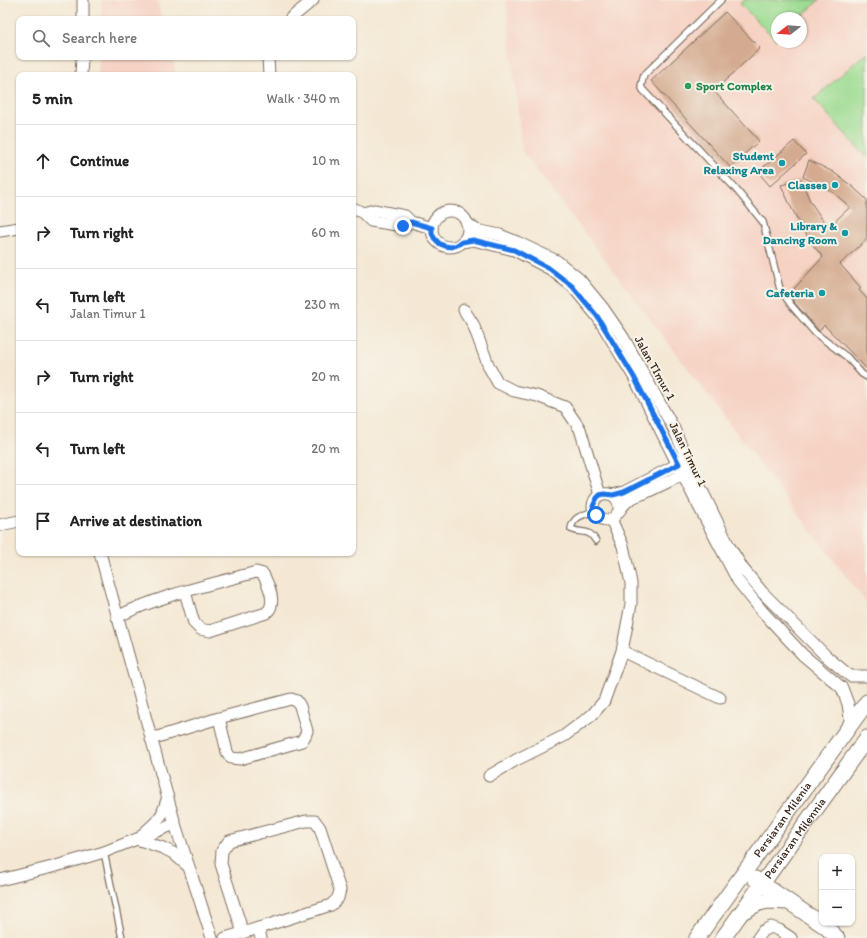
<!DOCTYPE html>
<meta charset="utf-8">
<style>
:root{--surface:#fff;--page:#f6f6f6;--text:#222;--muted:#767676;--line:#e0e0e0}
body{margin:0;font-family:Itim,sans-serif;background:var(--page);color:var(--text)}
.controls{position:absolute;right:12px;bottom:12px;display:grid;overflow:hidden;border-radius:8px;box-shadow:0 1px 3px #0004}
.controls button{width:36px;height:36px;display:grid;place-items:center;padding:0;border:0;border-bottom:1px solid var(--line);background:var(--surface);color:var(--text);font:20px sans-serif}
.compass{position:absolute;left:771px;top:12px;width:36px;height:36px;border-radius:50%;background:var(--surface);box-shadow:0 1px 3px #0004;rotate:253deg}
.stop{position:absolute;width:12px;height:12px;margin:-9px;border:3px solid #1a73e8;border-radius:50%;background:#fff}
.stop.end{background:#1a73e8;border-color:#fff;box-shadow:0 1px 4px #0008}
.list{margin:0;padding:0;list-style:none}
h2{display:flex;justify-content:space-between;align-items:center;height:52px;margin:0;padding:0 16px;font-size:17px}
h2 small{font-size:13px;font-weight:400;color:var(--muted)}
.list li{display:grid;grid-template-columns:26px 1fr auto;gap:12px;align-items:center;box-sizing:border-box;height:72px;padding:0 16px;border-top:1px solid var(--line)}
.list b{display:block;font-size:15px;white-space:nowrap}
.list p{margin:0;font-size:13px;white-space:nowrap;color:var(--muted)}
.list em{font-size:13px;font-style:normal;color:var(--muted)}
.icon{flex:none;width:22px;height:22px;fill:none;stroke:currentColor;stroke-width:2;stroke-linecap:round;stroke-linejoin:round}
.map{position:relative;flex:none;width:867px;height:938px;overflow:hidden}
.search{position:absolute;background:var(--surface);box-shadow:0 1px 3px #0004;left:16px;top:16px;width:340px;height:44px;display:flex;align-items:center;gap:10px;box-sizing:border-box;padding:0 14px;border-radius:8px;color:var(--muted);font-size:15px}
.panel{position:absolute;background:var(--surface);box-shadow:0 1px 3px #0004;left:16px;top:72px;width:340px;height:484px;border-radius:8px}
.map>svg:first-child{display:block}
</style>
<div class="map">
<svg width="867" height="938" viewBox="0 0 867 938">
<rect width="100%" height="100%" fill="#f7f3e8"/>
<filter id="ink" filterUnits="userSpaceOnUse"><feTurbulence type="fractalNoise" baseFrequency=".025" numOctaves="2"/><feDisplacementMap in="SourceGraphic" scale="8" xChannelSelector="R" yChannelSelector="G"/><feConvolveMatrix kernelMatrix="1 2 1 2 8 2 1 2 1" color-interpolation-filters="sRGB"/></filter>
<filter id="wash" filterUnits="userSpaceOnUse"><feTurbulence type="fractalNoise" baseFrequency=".012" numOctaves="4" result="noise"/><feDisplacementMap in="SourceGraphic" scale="16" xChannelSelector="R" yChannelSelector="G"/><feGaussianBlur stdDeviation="0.9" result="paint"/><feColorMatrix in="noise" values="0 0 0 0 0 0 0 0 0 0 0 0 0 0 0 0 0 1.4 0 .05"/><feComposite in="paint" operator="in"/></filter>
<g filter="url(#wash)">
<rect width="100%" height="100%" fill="#f4e8d4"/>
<g fill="#f6d2c3" fill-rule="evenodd">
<path d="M 102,0 L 157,0 L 162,19 L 101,19 Z"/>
<path d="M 506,0 L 867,0 L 867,604 L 522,151 ZM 777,18 L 801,18 L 801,42 L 777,42 Z"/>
<path d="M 99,57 L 172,57 L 176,75 L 98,75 Z"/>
</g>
<g fill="#9ddc92" stroke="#6c8358">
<path d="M 744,0 L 819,0 L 800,18 L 777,18 L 777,39 L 776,40 L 740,4 Z"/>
<path d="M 867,52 L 867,158 L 814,99 Z"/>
</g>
<g id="blocks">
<g fill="#d4ab90">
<path d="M 725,12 L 760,48 L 714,91 L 759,141 L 730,167 L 651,81 Z"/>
<path d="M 794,141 L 806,154 L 770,186 L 758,172 Z"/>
<path d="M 809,160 L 833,172 L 853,187 L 867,200 L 867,239 L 840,264 L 861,288 L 859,290 L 867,299 L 867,369 L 824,325 L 819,331 L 818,330 L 794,302 L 789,294 L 823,257 L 811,243 L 798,220 L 792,209 L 781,185 L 801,180 L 810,201 L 822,219 L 829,227 L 850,207 L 834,193 L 824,187 L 803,177 Z"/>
</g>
</g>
</g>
<g filter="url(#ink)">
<use href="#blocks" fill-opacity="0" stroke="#7c6c5e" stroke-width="1"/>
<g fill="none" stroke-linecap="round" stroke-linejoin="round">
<defs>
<g id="lane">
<path d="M 721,0 L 644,75 L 641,86 L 643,90 L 734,187 L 763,222 L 780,289 L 791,305 L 815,333 L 847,357 L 862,374 L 867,377"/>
<path d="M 594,511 C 584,515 573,516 571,529 C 584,535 587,527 596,541"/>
<path d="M 104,852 L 122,938"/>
</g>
<g id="street">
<path d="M 83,19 L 83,0"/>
<path d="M 290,19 L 313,0"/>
<path d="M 268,57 L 269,75"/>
<path d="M 81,75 L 82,57"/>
<path d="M 353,208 L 363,213 L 371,221 L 403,226 L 411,222"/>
<circle cx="450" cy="229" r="18"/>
<path d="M 363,213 L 374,210 L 405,216 L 411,222 L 432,228"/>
<path d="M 467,223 L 476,230 L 500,235 L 517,242 L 557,261 L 579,279 L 603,308 L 623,337 L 674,429 L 692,470 L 729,546 L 743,569 L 762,592 L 827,657 L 850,676 L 867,676"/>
<path d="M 0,231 L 19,228"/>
<path d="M 462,242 L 473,240 L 514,250 L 550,269 L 572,286 L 597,316 L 634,377 L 695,499 L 738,581 L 762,611 L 803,655 L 842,688 L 848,704 L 851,725"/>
<path d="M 464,310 L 473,324 L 489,367 L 498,383 L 514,391 L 537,396 L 565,407 L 580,429 L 600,495"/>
<path d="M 613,495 L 624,492 L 684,461"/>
<path d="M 619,510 C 621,490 595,488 593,506 C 593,514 601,521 609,520 C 615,519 616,514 620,510 C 622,507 625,503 628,501 C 632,497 639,495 645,493 C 659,486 675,479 689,471"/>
<path d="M 0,525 L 19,521"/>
<path d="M 100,553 L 175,824 L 212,938"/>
<path d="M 117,617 C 160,595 210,585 256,572 L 263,574 C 267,582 274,596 271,605 C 271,609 268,611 266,613 L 210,631 L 200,629 L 194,623 L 185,592"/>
<path d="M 622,651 L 720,698"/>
<path d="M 151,739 L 219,718 L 291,699 L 297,701 L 300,706 L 307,731 L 305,736 L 302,741 L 240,759 L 231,758 L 227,752 L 219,718"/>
<path d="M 489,776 L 516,760 L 564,736 L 592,715 L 604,701 L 622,651 L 631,604 L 631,583 L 627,564 L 623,546 L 611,519"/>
<path d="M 143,834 L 156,822 L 162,814 L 168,797"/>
<path d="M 137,839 L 163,848 L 173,853 L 188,866"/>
<path d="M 0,880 L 56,866 L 104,852 L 175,824"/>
<path d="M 258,928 L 261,938"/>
<path d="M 225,938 C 261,928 296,916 331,905 L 338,898 L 340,890 L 320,828 L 315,821 L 306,821 L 229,841 L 222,851 L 221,864 L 243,933"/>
<path d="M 758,938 L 763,931 L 771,927 L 779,930 L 791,938"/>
</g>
<g id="secondary">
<path d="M 755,879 L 826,927 L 837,938"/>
<path d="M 744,911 L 759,903 L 769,901 L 788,902"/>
<path id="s1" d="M 697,938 L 867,702"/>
<path id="s2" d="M 723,938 L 867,738"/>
</g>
</defs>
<use href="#lane" stroke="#7c6c5e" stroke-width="8"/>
<use href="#street" stroke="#7c6c5e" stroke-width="13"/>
<use href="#secondary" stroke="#7c6c5e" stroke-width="17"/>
<use href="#lane" stroke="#fff" stroke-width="5.5"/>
<use href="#street" stroke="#fff" stroke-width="11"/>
<use href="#secondary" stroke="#fff" stroke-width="15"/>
</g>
</g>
<g fill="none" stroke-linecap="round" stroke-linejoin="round" filter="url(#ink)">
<path stroke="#1a73e8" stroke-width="5" d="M 403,226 L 411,222 L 432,228 L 432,234 L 435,239 L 440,244 L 445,246 L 451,247 L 457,245 L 462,242 L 473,240 L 514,250 L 550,269 L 572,286 L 597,316 L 634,377 L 679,464 L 624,492 L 613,495 L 604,494 L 600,495 L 597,498 L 593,506 L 594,511 L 596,515"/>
</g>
<circle fill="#2e9e5b" stroke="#f7f3e8" stroke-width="1.5" cx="688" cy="86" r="4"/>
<g fill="#0f9aa8" stroke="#f7f3e8" stroke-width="1.5">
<circle cx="782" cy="163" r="4"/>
<circle cx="835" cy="185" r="4"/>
<circle cx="845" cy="233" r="4"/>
<circle cx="822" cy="293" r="4"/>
</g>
<g text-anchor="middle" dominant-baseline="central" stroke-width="4" stroke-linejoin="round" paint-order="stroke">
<g font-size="12" font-weight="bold" fill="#27864d" stroke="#f7f3e8" text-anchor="start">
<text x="696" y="86">Sport Complex</text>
</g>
<g font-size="12" font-weight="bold" fill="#0d838f" stroke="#f7f3e8" text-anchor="end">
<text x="774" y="156">Student<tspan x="774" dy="14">Relaxing Area</tspan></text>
<text x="827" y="185">Classes</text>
<text x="837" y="226">Library &amp;<tspan x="837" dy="14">Dancing Room</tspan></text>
<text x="814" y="293">Cafeteria</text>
</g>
<g font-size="12" fill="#3b2a1e" stroke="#f7f3e8">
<text transform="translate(655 368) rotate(61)">Jalan TImur 1</text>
<text transform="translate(688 454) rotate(64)">Jalan Timur 1</text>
<text stroke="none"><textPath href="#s1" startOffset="146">Persiaran Milenia</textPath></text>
<text stroke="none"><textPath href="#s2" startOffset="123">Persiaran Milennia</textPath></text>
</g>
</g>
</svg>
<div class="controls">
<button>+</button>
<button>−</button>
</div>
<svg class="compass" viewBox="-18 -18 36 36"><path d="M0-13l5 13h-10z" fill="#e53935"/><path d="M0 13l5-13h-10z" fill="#767676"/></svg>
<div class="stop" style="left:596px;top:515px"></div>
<div class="stop end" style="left:403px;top:226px"></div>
<div class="search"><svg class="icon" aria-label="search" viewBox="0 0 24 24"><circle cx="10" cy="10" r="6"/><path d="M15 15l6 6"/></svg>Search here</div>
<section class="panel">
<h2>5 min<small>Walk · 340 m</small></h2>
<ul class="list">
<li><svg class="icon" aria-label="ahead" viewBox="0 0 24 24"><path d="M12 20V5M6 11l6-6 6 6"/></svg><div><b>Continue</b></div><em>10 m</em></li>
<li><svg class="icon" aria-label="right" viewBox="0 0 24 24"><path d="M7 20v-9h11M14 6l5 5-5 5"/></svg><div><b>Turn right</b></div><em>60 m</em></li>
<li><svg class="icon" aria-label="left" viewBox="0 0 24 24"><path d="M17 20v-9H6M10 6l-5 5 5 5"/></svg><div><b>Turn left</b><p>Jalan Timur 1</p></div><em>230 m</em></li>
<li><svg class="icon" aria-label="right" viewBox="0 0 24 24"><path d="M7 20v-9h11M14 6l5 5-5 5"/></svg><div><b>Turn right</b></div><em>20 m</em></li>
<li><svg class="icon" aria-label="left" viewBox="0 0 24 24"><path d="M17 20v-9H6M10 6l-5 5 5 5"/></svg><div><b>Turn left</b></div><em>20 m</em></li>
<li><svg class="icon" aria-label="arrive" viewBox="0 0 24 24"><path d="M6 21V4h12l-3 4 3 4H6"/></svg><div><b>Arrive at destination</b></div></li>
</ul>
</section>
</div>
